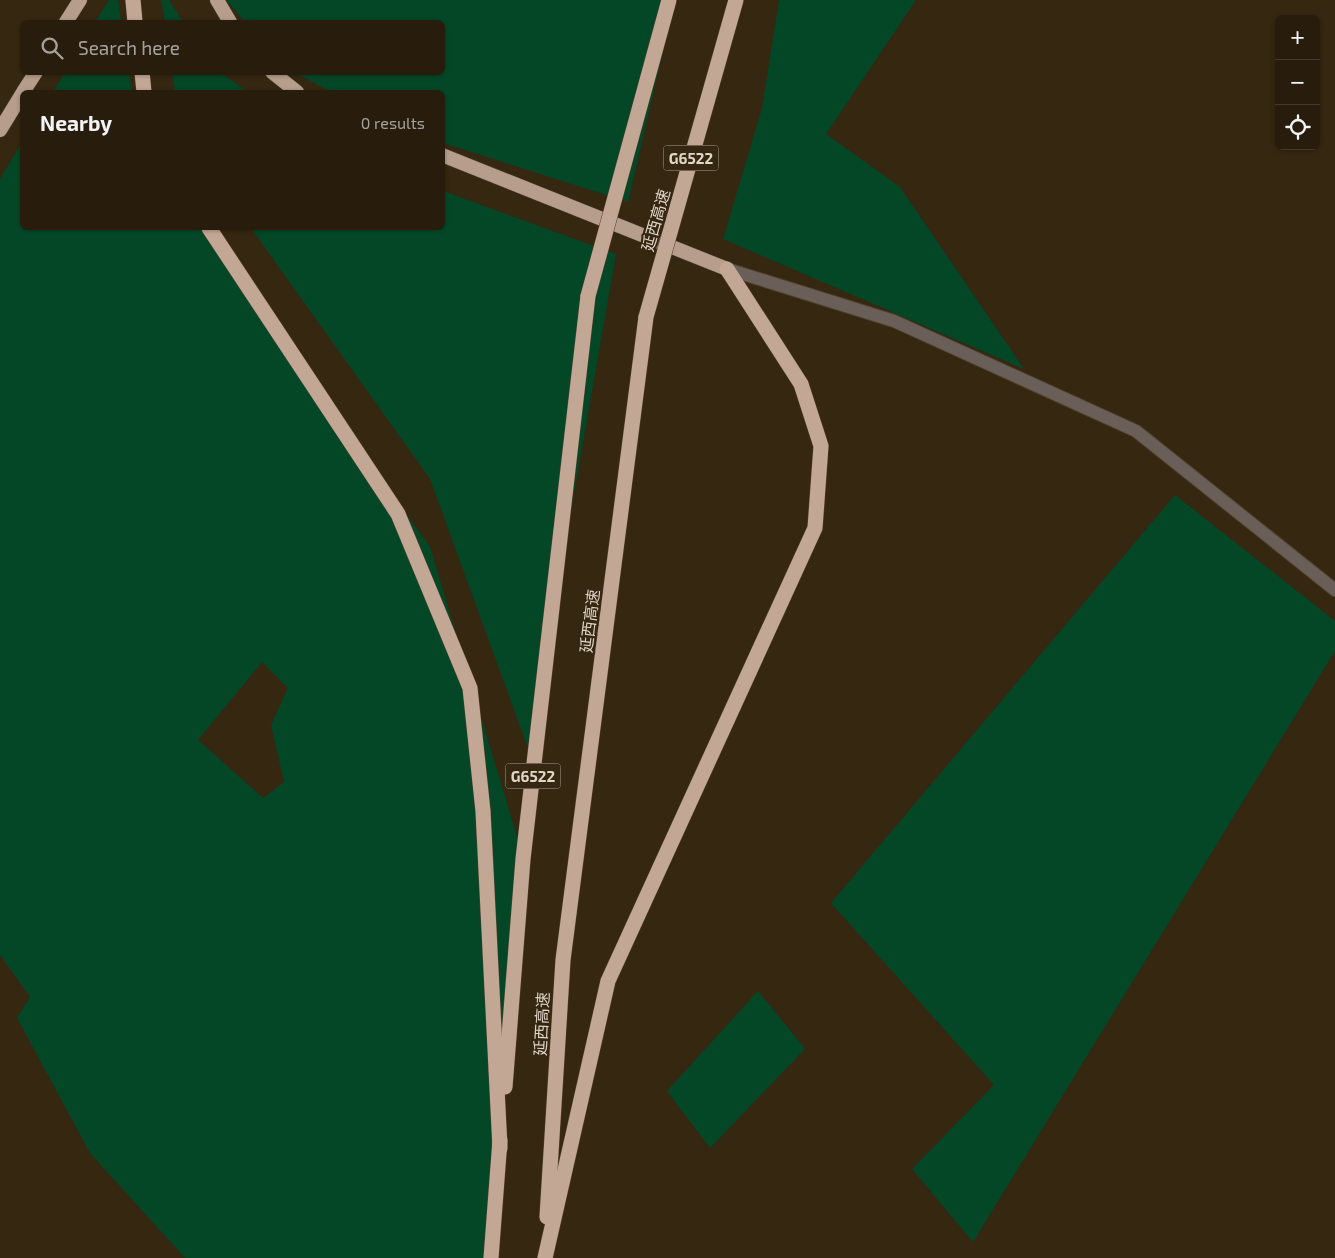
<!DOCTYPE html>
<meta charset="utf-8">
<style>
:root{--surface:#281d0d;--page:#342a1b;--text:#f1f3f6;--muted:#a5a29d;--line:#443b2e}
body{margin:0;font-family:"Exo 2","Noto Sans SC",sans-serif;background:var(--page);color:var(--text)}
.controls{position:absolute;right:15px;top:15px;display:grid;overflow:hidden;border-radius:8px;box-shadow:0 1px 4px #0004}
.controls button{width:45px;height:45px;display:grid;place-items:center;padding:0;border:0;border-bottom:1px solid var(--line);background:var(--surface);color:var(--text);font:25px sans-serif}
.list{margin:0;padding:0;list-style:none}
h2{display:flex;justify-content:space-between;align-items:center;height:65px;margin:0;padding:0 20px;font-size:21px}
h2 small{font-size:16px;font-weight:400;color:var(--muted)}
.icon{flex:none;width:28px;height:28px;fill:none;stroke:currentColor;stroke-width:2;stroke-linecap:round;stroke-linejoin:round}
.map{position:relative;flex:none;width:1335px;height:1258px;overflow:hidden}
.search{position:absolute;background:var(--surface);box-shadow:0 1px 4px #0004;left:20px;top:20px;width:425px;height:55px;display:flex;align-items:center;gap:12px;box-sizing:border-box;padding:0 18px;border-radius:8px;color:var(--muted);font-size:19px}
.panel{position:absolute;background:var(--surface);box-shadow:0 1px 4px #0004;left:20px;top:90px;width:425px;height:140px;border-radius:8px}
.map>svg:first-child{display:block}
</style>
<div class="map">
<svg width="1335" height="1258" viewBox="0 0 1335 1258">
<rect width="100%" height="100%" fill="#362711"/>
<g fill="#034727" fill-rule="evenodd">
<path d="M 109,0 L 118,0 L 121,22 L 95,22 Z"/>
<path d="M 161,0 L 169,0 L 183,22 L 165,22 Z"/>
<path d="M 226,0 L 675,0 L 628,202 L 443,143 L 442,92 L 332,92 L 295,73 L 442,72 L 442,22 L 245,22 Z"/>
<path d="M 779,0 L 916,0 L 826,134 L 900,187 L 1024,369 L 723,239 L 762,108 Z"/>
<path d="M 65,72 L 129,73 L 132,92 L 53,92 Z"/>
<path d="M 172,73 L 221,73 L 248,92 L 175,92 Z"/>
<path d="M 22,142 L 22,228 L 202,228 L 430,547 L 521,850 L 488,1258 L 185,1258 L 90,1153 L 17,1018 L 30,997 L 0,955 L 0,179 ZM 262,662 L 288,688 L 271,725 L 284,782 L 263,798 L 198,740 Z"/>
<path d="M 443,191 L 616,254 L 529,751 L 430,479 L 251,228 L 442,228 Z"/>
<path d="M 1175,495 L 1335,621 L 1335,651 L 973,1242 L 912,1169 L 994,1085 L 831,903 Z"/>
<path d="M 758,991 L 805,1049 L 710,1148 L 667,1091 Z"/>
</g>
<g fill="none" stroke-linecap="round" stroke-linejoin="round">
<defs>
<path id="tertiary" d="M 727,269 L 894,321 L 1136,431 L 1335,590"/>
<g id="trunk">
<path d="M 217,0 L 230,22"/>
<path d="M 66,22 L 80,0"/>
<path d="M 272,72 L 297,92"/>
<path d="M 23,92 L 36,72"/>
<path d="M 0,130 L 22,94"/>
<path d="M 442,155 L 727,269"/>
</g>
<g id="motorway">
<path d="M 133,0 L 135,22"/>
<path d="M 142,72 L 144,92"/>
<path d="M 209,228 L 398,514 L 470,688 L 483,811 L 500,1148"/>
<path d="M 505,1087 L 523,859 L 588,296"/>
<path d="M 547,1217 L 563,960 L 646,317"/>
<path d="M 491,1258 L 500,1140"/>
<path d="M 545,1258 L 608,981 L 815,528 L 821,446 L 801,384 L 727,269"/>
</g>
</defs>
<use href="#tertiary" stroke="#51432e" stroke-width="14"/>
<use href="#trunk" stroke="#51432e" stroke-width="15"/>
<use href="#motorway" stroke="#51432e" stroke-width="16"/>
<use href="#tertiary" stroke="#6a5f58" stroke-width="12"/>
<use href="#trunk" stroke="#b69d8c" stroke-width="14"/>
<use href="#motorway" stroke="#c3a795" stroke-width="15"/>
<defs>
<g id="motorway-bridge">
<path d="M 588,296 L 669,0"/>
<path d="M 646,317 L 736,0"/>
</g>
</defs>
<use href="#motorway-bridge" stroke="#51432e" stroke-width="16" stroke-linecap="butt"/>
<use href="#motorway-bridge" stroke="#c3a795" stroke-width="15"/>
</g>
<g text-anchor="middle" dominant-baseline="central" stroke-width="4.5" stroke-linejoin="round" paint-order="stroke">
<g fill="#362711" stroke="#aca191" stroke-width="1">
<rect x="663.5" y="145.5" width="55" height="25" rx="4"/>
<rect x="505.5" y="763.5" width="55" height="25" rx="4"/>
</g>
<g font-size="15" font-weight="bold" fill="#dfd5c8">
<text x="691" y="158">G6522</text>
<text x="533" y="776">G6522</text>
</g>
<g font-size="16" fill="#dfd5c8" stroke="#362711">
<text transform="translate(655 220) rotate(-74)">延西高速</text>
<text transform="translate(589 621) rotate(-83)">延西高速</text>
<text transform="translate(541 1024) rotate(-87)">延西高速</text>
</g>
</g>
</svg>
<div class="controls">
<button>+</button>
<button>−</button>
<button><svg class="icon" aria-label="locate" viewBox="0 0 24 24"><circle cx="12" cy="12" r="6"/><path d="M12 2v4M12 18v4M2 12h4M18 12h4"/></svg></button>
</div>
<div class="search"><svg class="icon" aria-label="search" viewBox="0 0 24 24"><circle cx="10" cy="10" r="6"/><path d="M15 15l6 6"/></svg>Search here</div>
<section class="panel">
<h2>Nearby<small>0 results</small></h2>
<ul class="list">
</ul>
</section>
</div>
